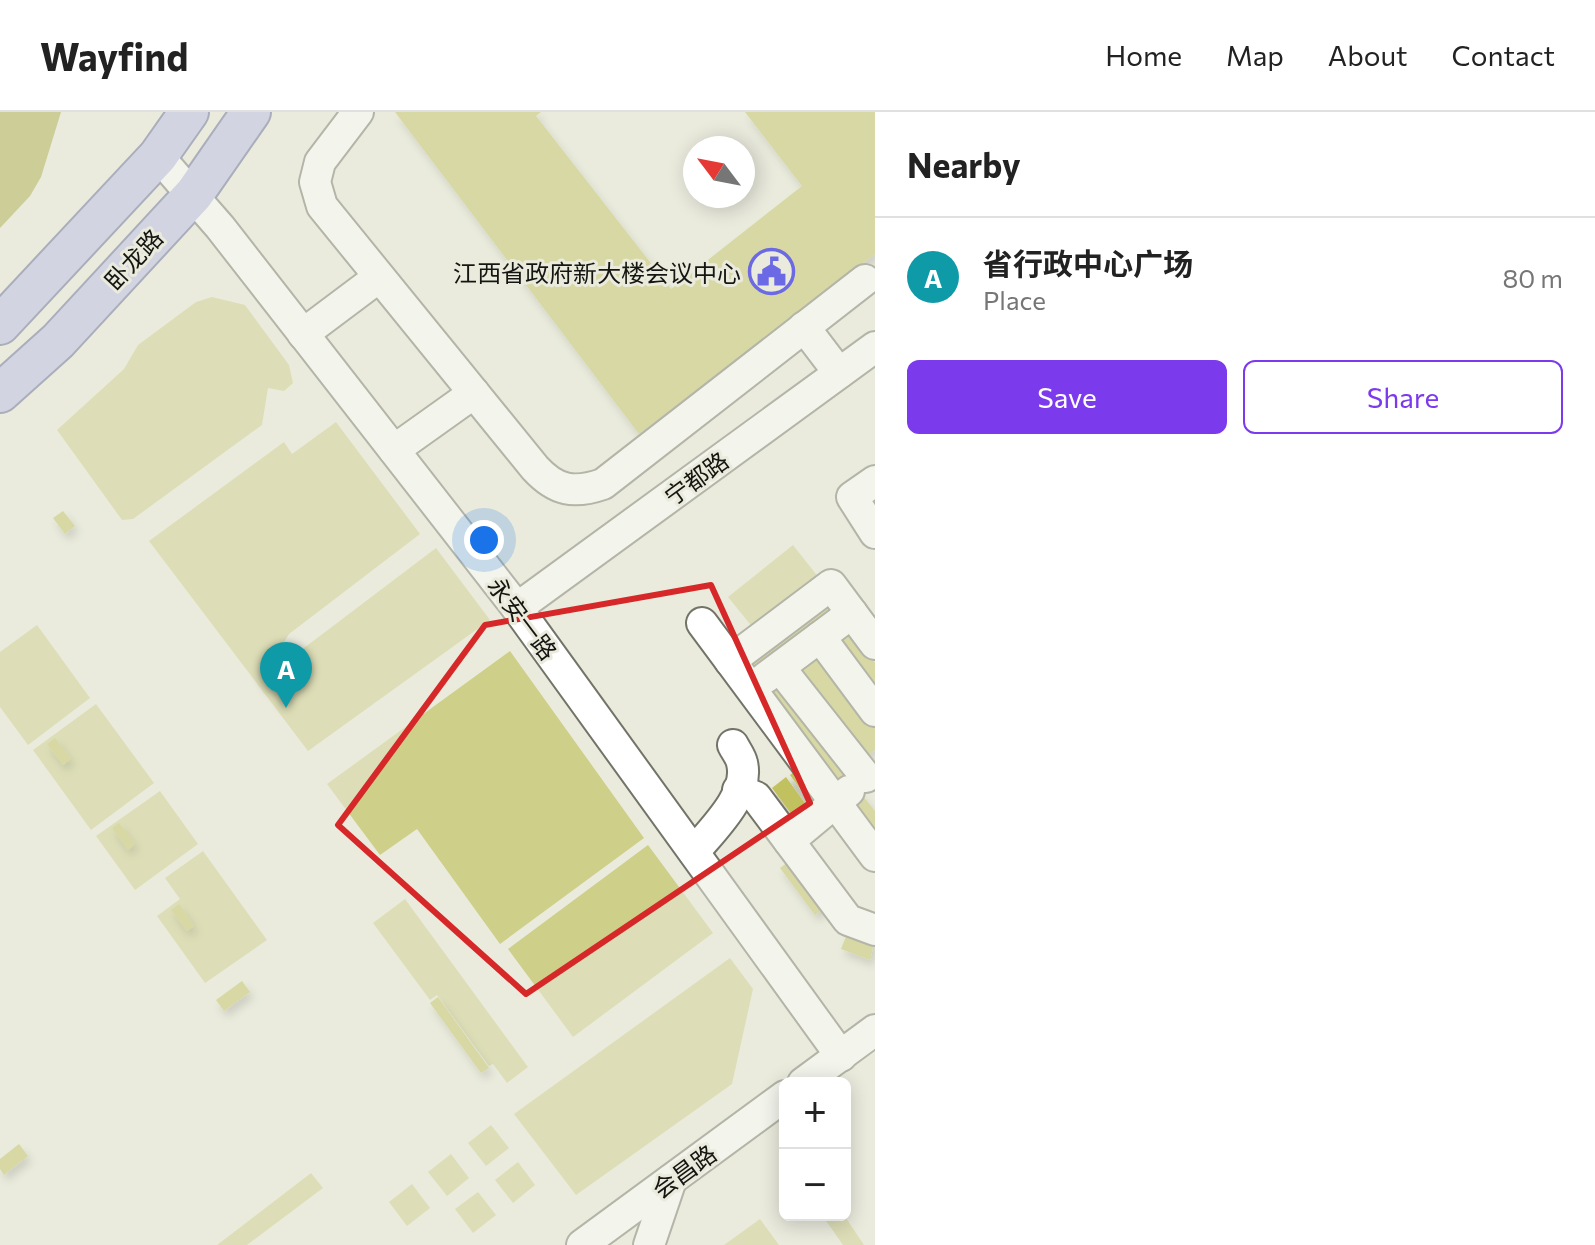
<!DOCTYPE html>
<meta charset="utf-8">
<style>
:root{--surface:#fff;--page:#f2f2f2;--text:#222;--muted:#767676;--line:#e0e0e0;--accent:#7c3aed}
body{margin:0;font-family:Commissioner,"Noto Sans SC",sans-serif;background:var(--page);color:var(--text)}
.controls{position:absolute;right:24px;bottom:24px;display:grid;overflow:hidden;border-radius:12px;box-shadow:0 4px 20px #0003}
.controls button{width:72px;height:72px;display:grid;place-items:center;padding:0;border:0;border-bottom:2px solid var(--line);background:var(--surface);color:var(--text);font:40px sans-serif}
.compass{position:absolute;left:683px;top:24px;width:72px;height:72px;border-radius:50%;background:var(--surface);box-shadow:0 4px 20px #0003;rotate:302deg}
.you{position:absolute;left:484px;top:428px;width:28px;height:28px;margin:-20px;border:6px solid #fff;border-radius:50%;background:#1a73e8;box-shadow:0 0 0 12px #1a73e833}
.badge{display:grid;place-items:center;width:52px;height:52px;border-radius:50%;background:var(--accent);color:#fff;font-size:26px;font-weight:700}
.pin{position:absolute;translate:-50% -66px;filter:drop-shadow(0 2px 4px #0008)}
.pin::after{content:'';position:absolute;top:42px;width:28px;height:24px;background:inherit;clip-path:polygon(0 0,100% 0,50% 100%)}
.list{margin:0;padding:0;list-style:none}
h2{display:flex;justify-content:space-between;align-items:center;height:104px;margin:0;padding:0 32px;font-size:34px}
h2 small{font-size:26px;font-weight:400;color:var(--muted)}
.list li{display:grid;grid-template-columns:52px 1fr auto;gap:24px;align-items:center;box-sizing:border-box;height:120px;padding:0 32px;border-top:2px solid var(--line)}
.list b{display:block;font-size:30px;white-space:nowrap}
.list p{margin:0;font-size:26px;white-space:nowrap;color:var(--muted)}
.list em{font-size:26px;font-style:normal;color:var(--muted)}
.actions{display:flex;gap:16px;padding:24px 32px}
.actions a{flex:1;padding:18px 0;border:2px solid var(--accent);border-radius:12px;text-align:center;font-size:28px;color:var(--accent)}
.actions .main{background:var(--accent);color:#fff}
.map{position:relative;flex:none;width:875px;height:1133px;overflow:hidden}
header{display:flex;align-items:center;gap:48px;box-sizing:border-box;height:112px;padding:0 40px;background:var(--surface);border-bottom:2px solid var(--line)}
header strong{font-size:38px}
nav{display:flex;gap:44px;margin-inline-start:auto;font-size:28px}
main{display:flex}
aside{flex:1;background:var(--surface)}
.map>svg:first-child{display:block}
</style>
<header>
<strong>Wayfind</strong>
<nav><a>Home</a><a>Map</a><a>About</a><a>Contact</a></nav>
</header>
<main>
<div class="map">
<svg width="875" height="1133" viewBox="0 0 875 1133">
<defs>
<filter id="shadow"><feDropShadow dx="3.5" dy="6" stdDeviation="4" flood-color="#0004"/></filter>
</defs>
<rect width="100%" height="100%" fill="#eaebdd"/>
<g fill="#cecf89">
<path d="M 212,185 L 245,193 L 289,253 L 293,271 L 284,279 L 268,276 L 262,313 L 133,407 L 122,408 L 57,318 L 124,257 L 138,233 L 196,190 Z"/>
<path d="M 336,310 L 420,422 L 289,522 L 280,537 L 296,542 L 436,436 L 490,508 L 308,639 L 149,429 L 284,330 L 292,342 Z"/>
<path d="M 793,433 L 823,471 L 758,522 L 728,485 Z"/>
<path d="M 37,513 L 90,586 L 28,633 L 0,595 L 0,540 Z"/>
<path d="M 510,539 L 644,726 L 500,832 L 417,717 L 380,743 L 327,672 Z"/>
<path d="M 96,592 L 154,671 L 91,718 L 33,638 Z"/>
<path d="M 160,679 L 198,732 L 135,778 L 96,724 Z"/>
<path d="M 648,733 L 713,821 L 573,925 L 508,837 Z"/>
<path d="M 203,739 L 267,828 L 205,871 L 157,804 L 180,787 L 165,766 Z"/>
<path d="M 405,787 L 528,955 L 507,971 L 493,952 L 489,954 L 437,883 L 430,888 L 373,811 Z"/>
<path d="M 730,846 L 753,877 L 732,972 L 576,1083 L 514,1002 Z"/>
<path d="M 491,1013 L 509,1036 L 486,1054 L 468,1031 Z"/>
<path d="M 451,1042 L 469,1066 L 447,1084 L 428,1060 Z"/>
<path d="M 518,1050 L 535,1073 L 513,1091 L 495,1068 Z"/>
<path d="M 311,1061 L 323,1076 L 247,1133 L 217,1133 Z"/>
<path d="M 412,1072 L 430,1096 L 407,1114 L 389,1090 Z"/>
<path d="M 478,1080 L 496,1103 L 473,1121 L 455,1097 Z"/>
<path d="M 822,1103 L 844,1103 L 864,1133 L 843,1133 Z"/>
<path d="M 760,1107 L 779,1133 L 724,1133 Z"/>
</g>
<path fill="#a8a844" d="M 0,0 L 61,0 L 41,65 L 30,84 L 0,116 Z"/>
<g fill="#c1c25e" filter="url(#shadow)">
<path d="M 395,0 L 541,0 L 536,4 L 671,177 L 802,74 L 745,0 L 875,0 L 875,142 L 639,322 Z"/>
<path d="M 63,399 L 75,414 L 65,422 L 53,406 Z"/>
<path d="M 834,482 L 848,500 L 755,567 L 742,549 Z"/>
<path d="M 849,517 L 875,551 L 875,592 L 829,532 Z"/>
<path d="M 814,535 L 875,614 L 875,638 L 867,644 L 795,550 Z"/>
<path d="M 777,568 L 849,662 L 829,677 L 757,583 Z"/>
<path d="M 55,626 L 71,647 L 63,653 L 47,632 Z"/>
<path d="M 803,653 L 822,679 L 809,689 L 790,663 Z"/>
<path d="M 786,665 L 807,694 L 793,704 L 772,676 Z"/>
<path d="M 859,679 L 875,699 L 875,740 L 840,694 Z"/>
<path d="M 119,711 L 135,732 L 128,738 L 112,716 Z"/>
<path d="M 792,747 L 827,794 L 815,803 L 780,756 Z"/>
<path d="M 179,792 L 194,814 L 187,819 L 171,798 Z"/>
<path d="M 849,817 L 875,827 L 870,848 L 841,837 Z"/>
<path d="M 242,869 L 250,880 L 224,899 L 216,888 Z"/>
<path d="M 438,885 L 489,956 L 481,961 L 430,891 Z"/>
<path d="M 19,1032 L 28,1044 L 4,1063 L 0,1057 L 0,1047 Z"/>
</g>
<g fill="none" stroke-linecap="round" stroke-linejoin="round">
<defs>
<g id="minor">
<path d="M 358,0 L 320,50 L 315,70 L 322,94 L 535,356 C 556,379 574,382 603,372 L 865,168"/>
<path d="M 158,44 L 220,115 L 517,496 L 841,944"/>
<path d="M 804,215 L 839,261"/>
<path d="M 303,222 L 379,165"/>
<path d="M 394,338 L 474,281"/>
<path d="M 875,369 L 852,385 L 875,421"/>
<path d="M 517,496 L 875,235"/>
<path d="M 702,511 L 875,744"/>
<path d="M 820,525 L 875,599"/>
<path d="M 730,549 L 831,473 L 875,532"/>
<path d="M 780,556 L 866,665"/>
<path d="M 765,566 L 852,501"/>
<path d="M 738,678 L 756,685 L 848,808 L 875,818"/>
<path d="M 789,729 L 849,679"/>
<path d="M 694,740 C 712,718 750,683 742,651 C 741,645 736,639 733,633"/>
<path d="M 803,971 L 875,918"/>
<path d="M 582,1133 L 785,984"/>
<path d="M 649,1133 L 671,1068"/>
</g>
<g id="major">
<path d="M 0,213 L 158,44 L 189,0"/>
<path d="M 0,281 L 58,229 L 194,82 L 251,0"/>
</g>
</defs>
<use href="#minor" stroke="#737468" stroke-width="34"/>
<use href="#major" stroke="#5e6292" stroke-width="42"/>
<use href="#minor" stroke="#fff" stroke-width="30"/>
<use href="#major" stroke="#b6b9e8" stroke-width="38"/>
</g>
<path d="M0 0H875V1133H0ZM 711,473 L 810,691 L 526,882 L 338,713 L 485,513 Z" fill="#eaebdd" fill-opacity=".55" fill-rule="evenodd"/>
<path fill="none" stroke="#d62828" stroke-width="6" stroke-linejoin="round" d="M 711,473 L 810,691 L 526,882 L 338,713 L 485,513 Z"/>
<defs>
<symbol id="civic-ring" viewBox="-11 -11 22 22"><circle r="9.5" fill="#eaebdd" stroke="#6b69e3" stroke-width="1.5"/><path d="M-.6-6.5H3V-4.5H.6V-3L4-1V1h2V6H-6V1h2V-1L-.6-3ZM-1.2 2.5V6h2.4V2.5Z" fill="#6b69e3"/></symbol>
</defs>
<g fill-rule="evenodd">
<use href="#civic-ring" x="746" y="134" width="51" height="51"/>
</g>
<g text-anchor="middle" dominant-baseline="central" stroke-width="6" stroke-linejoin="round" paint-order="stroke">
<g font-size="24" fill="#151511" stroke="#eaebdd">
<text transform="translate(133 147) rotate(-47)">卧龙路</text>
<text transform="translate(696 366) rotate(-36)">宁都路</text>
<text transform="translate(523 506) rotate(53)">永安一路</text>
<text transform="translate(684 1059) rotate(-36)">会昌路</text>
</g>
<g font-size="24" fill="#151511" stroke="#eaebdd" text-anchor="end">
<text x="741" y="160">江西省政府新大楼会议中心</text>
</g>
</g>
</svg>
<div class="controls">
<button>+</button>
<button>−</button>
</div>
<svg class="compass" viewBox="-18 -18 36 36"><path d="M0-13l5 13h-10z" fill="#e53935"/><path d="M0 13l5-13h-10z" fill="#767676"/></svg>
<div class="you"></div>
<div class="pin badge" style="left:286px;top:596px;background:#0f9aa8">A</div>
</div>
<aside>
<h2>Nearby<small></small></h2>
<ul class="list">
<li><span class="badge" style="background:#0f9aa8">A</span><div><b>省行政中心广场</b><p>Place</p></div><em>80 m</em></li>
</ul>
<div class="actions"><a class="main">Save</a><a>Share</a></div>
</aside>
</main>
